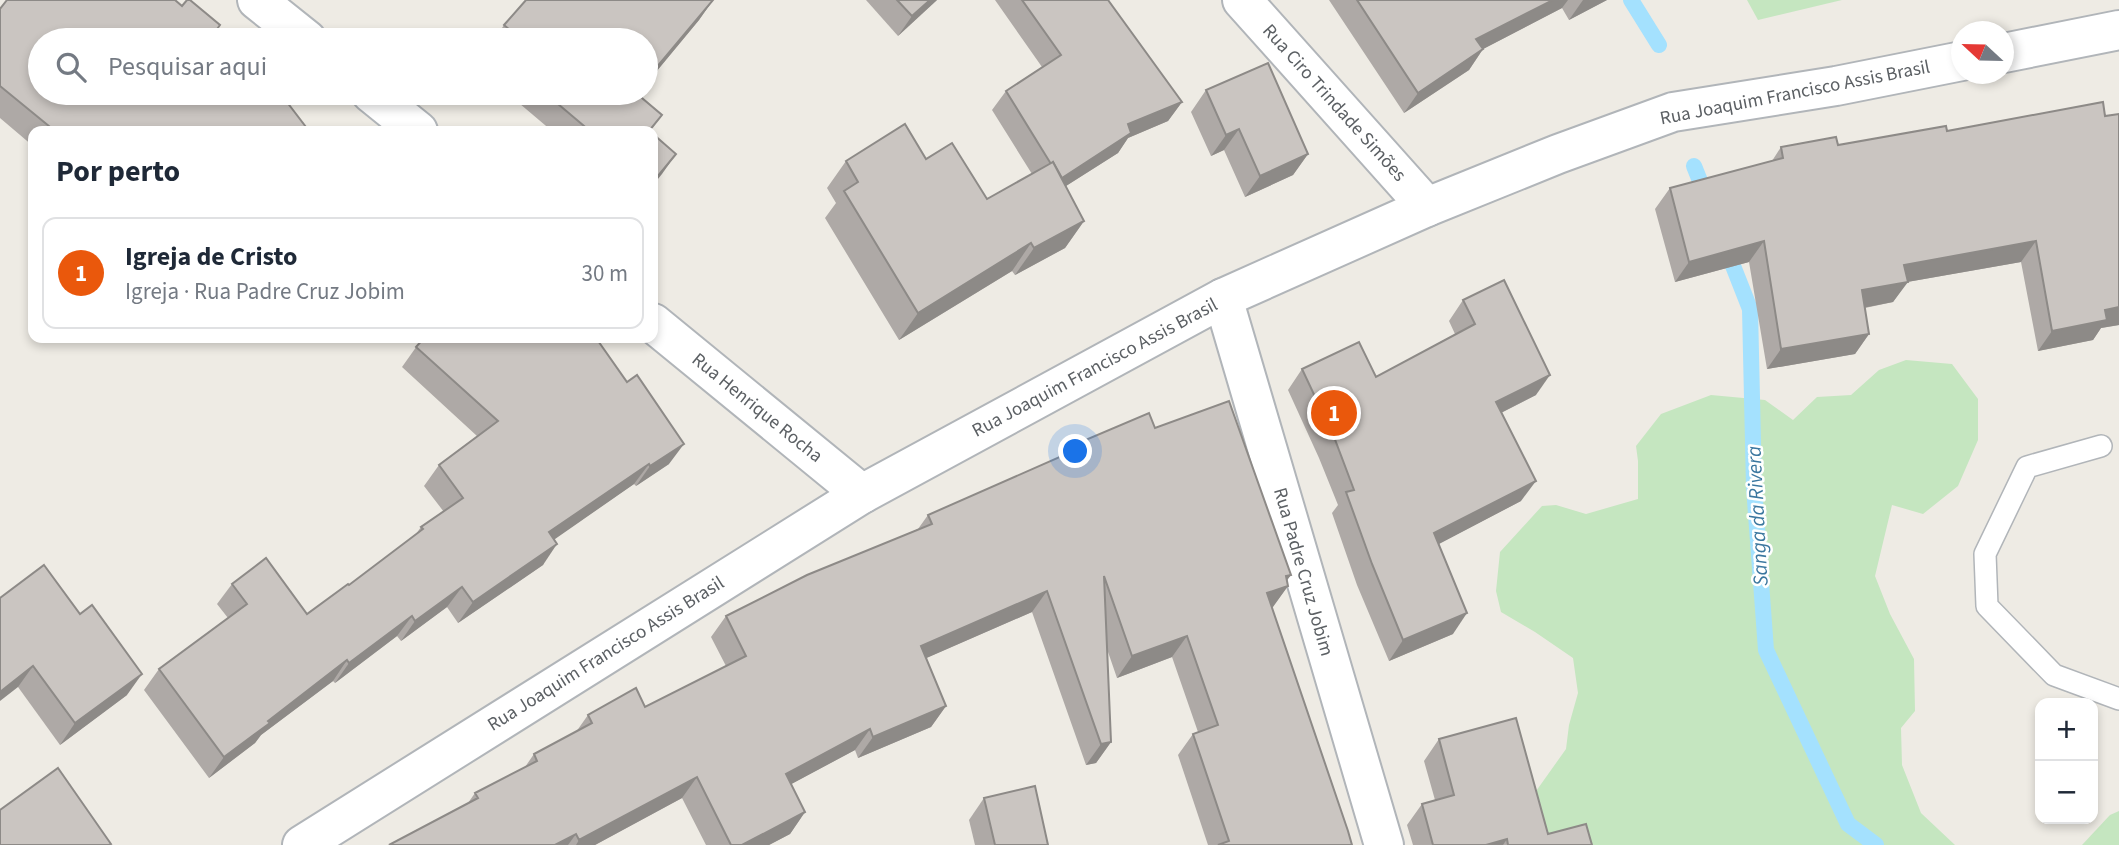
<!DOCTYPE html>
<html lang="pt">
<meta charset="utf-8">
<style>
:root{--surface:#fff;--page:#f6f6f7;--text:#1f2937;--muted:#747a83;--line:#e0e1e3;--accent:#ea580c}
body{margin:0;font-family:"Source Sans 3",sans-serif;background:var(--page);color:var(--text)}
.controls{position:absolute;right:21px;bottom:21px;display:grid;overflow:hidden;border-radius:14px;box-shadow:0 4px 10px #0003}
.controls button{width:63px;height:63px;display:grid;place-items:center;padding:0;border:0;border-bottom:2px solid var(--line);background:var(--surface);color:var(--text);font:35px sans-serif}
.compass{position:absolute;left:1951px;top:21px;width:63px;height:63px;border-radius:50%;background:var(--surface);box-shadow:0 4px 10px #0003;rotate:292deg}
.you{position:absolute;left:1076px;top:452px;width:24px;height:24px;margin:-18px;border:5px solid #fff;border-radius:50%;background:#1a73e8;box-shadow:0 0 0 10px #1a73e833}
.badge{display:grid;place-items:center;width:46px;height:46px;border-radius:50%;background:var(--accent);color:#fff;font-size:23px;font-weight:700}
.pin{position:absolute;translate:-50% -50%;border:4px solid #fff;box-shadow:0 2px 7px #0006}
.list{margin:0;padding:0;list-style:none}
h2{display:flex;justify-content:space-between;align-items:center;height:91px;margin:0;padding:0 28px;font-size:30px}
h2 small{font-size:23px;font-weight:400;color:var(--muted)}
.list li{display:grid;grid-template-columns:46px 1fr auto;gap:21px;align-items:center;box-sizing:border-box;height:112px;margin:0 14px 14px;padding:0 14px;border:2px solid var(--line);border-radius:14px}
.list b{display:block;font-size:26px;white-space:nowrap}
.list p{margin:0;font-size:23px;white-space:nowrap;color:var(--muted)}
.list em{font-size:23px;font-style:normal;color:var(--muted)}
.icon{flex:none;width:38px;height:38px;fill:none;stroke:currentColor;stroke-width:2;stroke-linecap:round;stroke-linejoin:round}
.map{position:relative;flex:none;width:2119px;height:845px;overflow:hidden}
.search{position:absolute;background:var(--surface);box-shadow:0 4px 10px #0003;left:28px;top:28px;width:630px;height:77px;display:flex;align-items:center;gap:18px;box-sizing:border-box;padding:0 24px;border-radius:38px;color:var(--muted);font-size:26px}
.panel{position:absolute;background:var(--surface);box-shadow:0 4px 10px #0003;left:28px;top:126px;width:630px;height:217px;border-radius:14px}
.map>svg:first-child{display:block}
</style>
<div class="map">
<svg width="2119" height="845" viewBox="0 0 2119 845">
<rect width="100%" height="100%" fill="#eeebe4"/>
<g fill="#c5e6c0">
<path d="M 1747,0 L 1842,0 L 1758,20 Z"/>
<path d="M 1906,360 L 1952,364 L 1978,399 L 1978,440 L 1958,486 L 1923,514 L 1892,505 L 1875,576 L 1890,614 L 1914,659 L 1915,711 L 1901,728 L 1902,765 L 1921,813 L 1955,845 L 1551,845 L 1534,794 L 1566,749 L 1569,725 L 1578,693 L 1573,658 L 1535,632 L 1501,612 L 1496,591 L 1500,552 L 1542,506 L 1556,505 L 1586,514 L 1638,499 L 1638,461 L 1636,446 L 1661,414 L 1711,395 L 1765,400 L 1793,420 L 1817,397 L 1851,395 L 1879,370 Z"/>
<path d="M 2119,811 L 2119,845 L 2082,845 L 2110,815 Z"/>
</g>
<g fill="none" stroke-linecap="round" stroke-linejoin="round">
<g stroke="#a4e1fe" stroke-width="16">
<path d="M 1631,0 L 1659,45"/>
<path d="M 1694,166 L 1708,201"/>
<path d="M 1726,248 L 1750,309 L 1754,487 L 1766,650 L 1848,824 L 1876,845"/>
</g>
<defs>
<path id="service" d="M 2101,446 L 2027,467 L 1985,554 L 1987,606 L 2054,675 L 2119,699"/>
<g id="minor">
<path d="M 1242,0 L 1427,207"/>
<path d="M 1223,298 L 1384,845"/>
</g>
<g id="tertiary">
<path d="M 257,0 L 307,40"/>
<path d="M 2004,53 L 2119,30"/>
<path d="M 371,93 L 418,131"/>
<path d="M 653,323 L 862,494"/>
<path d="M 302,845 L 862,494 L 1223,298 L 1427,207 L 1558,154 L 1673,112 L 1836,86 L 1962,61"/>
</g>
</defs>
<use href="#service" stroke="#b1b5b9" stroke-width="24"/>
<use href="#minor" stroke="#b1b5b9" stroke-width="42"/>
<use href="#tertiary" stroke="#b1b5b9" stroke-width="42"/>
<use href="#service" stroke="#fff" stroke-width="21"/>
<use href="#minor" stroke="#fff" stroke-width="38"/>
<use href="#tertiary" stroke="#fff" stroke-width="38"/>
</g>
<g fill="#aea9a6">
<path d="M 713,0 L 699,20 L 646,84 L 646,40 L 494,40 L 504,25 Z"/>
<path d="M 866,0 L 937,0 L 898,36 Z"/>
<path d="M 995,0 L 1108,0 L 1182,102 L 1168,121 L 1128,138 L 1118,153 L 1066,186 L 1084,221 L 1065,248 L 1015,275 L 1012,271 L 899,340 L 825,218 L 836,203 L 827,188 L 846,161 L 926,159 L 987,199 L 1032,174 L 992,110 L 1006,91 L 1042,67 Z"/>
<path d="M 1329,0 L 1607,0 L 1569,20 L 1562,8 L 1483,49 L 1469,70 L 1404,113 Z"/>
<path d="M 0,9 L 212,36 L 309,131 L 33,131 L 33,146 L 0,118 Z"/>
<path d="M 1206,90 L 1308,154 L 1293,175 L 1245,197 L 1224,150 L 1211,156 L 1191,112 Z"/>
<path d="M 517,93 L 638,93 L 637,94 L 651,131 L 552,131 L 513,98 Z"/>
<path d="M 2119,114 L 2119,325 L 2101,328 L 2093,340 L 2038,351 L 2021,262 L 1907,282 L 1893,302 L 1865,308 L 1869,334 L 1855,354 L 1767,369 L 1749,262 L 1675,282 L 1655,209 L 1670,188 L 1772,161 L 1781,147 L 1838,145 L 1947,131 L 2105,116 Z"/>
<path d="M 1463,300 L 1536,395 L 1501,413 L 1521,501 L 1438,544 L 1453,634 L 1389,661 L 1357,585 L 1332,513 L 1338,505 L 1319,458 L 1288,390 L 1302,369 L 1376,377 L 1455,334 L 1449,321 Z"/>
<path d="M 413,338 L 596,338 L 669,464 L 636,486 L 634,484 L 554,539 L 543,565 L 458,623 L 447,607 L 401,641 L 397,636 L 335,683 L 333,681 L 261,735 L 255,743 L 209,778 L 144,690 L 159,669 L 228,618 L 217,604 L 232,584 L 307,614 L 349,585 L 416,534 L 421,527 L 444,512 L 424,486 L 439,465 L 477,436 L 402,367 L 419,343 Z"/>
<path d="M 1155,428 L 1291,575 L 1287,580 L 1288,586 L 1272,607 L 1352,845 L 1208,845 L 1178,755 L 1193,734 L 1198,732 L 1172,657 L 1117,678 L 1107,649 L 1111,742 L 1096,763 L 1086,765 L 1032,612 L 926,658 L 946,706 L 931,727 L 858,758 L 855,750 L 791,784 L 805,812 L 790,834 L 769,845 L 706,845 L 682,798 L 595,845 L 389,845 L 468,803 L 475,793 L 525,767 L 534,754 L 576,732 L 588,715 L 645,707 L 726,666 L 711,637 L 726,616 L 918,529 L 928,515 L 1071,452 L 1076,444 Z"/>
<path d="M 0,598 L 127,695 L 60,745 L 18,687 Z"/>
<path d="M 1439,739 L 1548,834 L 1592,845 L 1413,845 L 1407,825 L 1422,804 L 1435,800 L 1424,761 Z"/>
<path d="M 984,798 L 1048,845 L 975,845 L 969,820 Z"/>
</g>
<g fill="#8d8a87">
<path d="M 713,0 L 699,20 L 646,84 L 646,80 Z"/>
<path d="M 930,0 L 937,0 L 898,36 L 912,16 Z"/>
<path d="M 1553,0 L 1568,0 L 1562,8 L 1462,60 L 1476,39 Z"/>
<path d="M 1583,0 L 1607,0 L 1569,20 Z"/>
<path d="M 1483,49 L 1469,70 L 1404,113 L 1418,93 Z"/>
<path d="M 1182,102 L 1168,121 L 1128,138 L 1118,153 L 1047,198 L 1061,178 L 1128,124 Z"/>
<path d="M 1239,129 L 1224,150 L 1211,156 L 1226,135 Z"/>
<path d="M 676,154 L 662,174 L 653,185 L 653,182 Z"/>
<path d="M 1308,154 L 1293,175 L 1245,197 L 1260,176 Z"/>
<path d="M 1084,221 L 1065,248 L 1015,275 L 1034,248 Z"/>
<path d="M 1764,241 L 1749,262 L 1675,282 L 1689,262 Z"/>
<path d="M 2036,241 L 2021,262 L 1890,285 L 1904,265 Z"/>
<path d="M 1031,243 L 1012,271 L 899,340 L 918,313 Z"/>
<path d="M 1908,282 L 1893,302 L 1847,311 L 1862,290 Z"/>
<path d="M 2119,307 L 2119,325 L 2101,328 L 2093,340 L 2038,351 L 2052,331 L 2105,310 Z"/>
<path d="M 1869,334 L 1855,354 L 1767,369 L 1781,349 Z"/>
<path d="M 1550,375 L 1536,395 L 1481,423 L 1496,402 Z"/>
<path d="M 684,444 L 669,464 L 636,486 L 650,466 Z"/>
<path d="M 649,464 L 634,484 L 535,553 L 549,532 Z"/>
<path d="M 1536,481 L 1521,501 L 1420,554 L 1434,533 Z"/>
<path d="M 557,544 L 543,565 L 458,623 L 473,602 Z"/>
<path d="M 1291,575 L 1281,588 L 1288,586 L 1273,607 L 1252,615 L 1267,593 L 1286,576 Z"/>
<path d="M 462,587 L 447,607 L 401,641 L 415,621 Z"/>
<path d="M 1047,591 L 1032,612 L 906,667 L 921,646 Z"/>
<path d="M 1467,613 L 1453,634 L 1389,661 L 1403,640 Z"/>
<path d="M 412,616 L 397,636 L 335,683 L 349,663 Z"/>
<path d="M 1187,636 L 1172,657 L 1117,678 L 1132,656 Z"/>
<path d="M 347,660 L 333,681 L 261,735 L 255,743 L 209,778 L 224,757 L 268,721 Z"/>
<path d="M 33,666 L 18,687 L 0,701 L 0,692 Z"/>
<path d="M 142,674 L 127,695 L 60,745 L 75,723 Z"/>
<path d="M 946,706 L 931,727 L 858,758 L 873,737 Z"/>
<path d="M 870,729 L 855,750 L 771,795 L 786,774 Z"/>
<path d="M 1111,742 L 1096,763 L 1086,765 L 1101,744 Z"/>
<path d="M 697,777 L 682,798 L 595,845 L 576,845 L 579,840 Z"/>
<path d="M 805,812 L 790,834 L 769,845 L 742,845 Z"/>
<path d="M 576,834 L 568,845 L 555,845 Z"/>
<path d="M 1507,839 L 1503,845 L 1486,845 Z"/>
</g>
<g fill="#cac5c1" stroke="#8d8a87" stroke-width="2">
<path d="M 7,0 L 175,0 L 182,6 L 187,0 L 190,0 L 220,25 L 212,36 L 217,40 L 40,40 L 40,93 L 280,93 L 309,131 L 55,131 L 0,86 L 0,9 Z"/>
<path d="M 526,0 L 713,0 L 646,80 L 646,40 L 522,40 L 504,25 Z"/>
<path d="M 897,0 L 930,0 L 912,16 Z"/>
<path d="M 1022,0 L 1108,0 L 1182,102 L 1128,124 L 1131,133 L 1062,178 L 1053,162 L 1051,164 L 1006,91 L 1061,55 Z"/>
<path d="M 1357,0 L 1553,0 L 1476,39 L 1483,49 L 1418,93 Z"/>
<path d="M 1268,63 L 1308,154 L 1260,176 L 1239,129 L 1226,135 L 1206,90 Z"/>
<path d="M 545,93 L 636,93 L 662,115 L 649,131 L 650,131 L 590,131 Z"/>
<path d="M 2103,102 L 2105,116 L 2119,114 L 2119,307 L 2105,310 L 2107,320 L 2052,331 L 2036,241 L 1904,265 L 1908,282 L 1862,290 L 1869,334 L 1781,349 L 1764,241 L 1689,262 L 1670,188 L 1783,158 L 1781,147 L 1836,137 L 1838,145 L 1946,126 L 1947,131 Z"/>
<path d="M 905,124 L 926,159 L 952,143 L 987,199 L 1053,162 L 1084,221 L 1034,248 L 1031,243 L 918,313 L 844,191 L 858,182 L 846,161 Z"/>
<path d="M 653,134 L 676,154 L 653,182 Z"/>
<path d="M 1504,280 L 1550,375 L 1496,402 L 1536,481 L 1434,533 L 1467,613 L 1403,640 L 1372,564 L 1346,492 L 1354,490 L 1334,437 L 1302,369 L 1359,342 L 1376,377 L 1475,324 L 1463,300 Z"/>
<path d="M 424,338 L 596,338 L 627,382 L 637,375 L 684,444 L 650,466 L 649,464 L 549,532 L 557,544 L 473,602 L 462,587 L 415,621 L 412,616 L 349,663 L 347,660 L 268,721 L 270,723 L 224,757 L 159,669 L 247,604 L 232,584 L 266,558 L 307,614 L 348,584 L 349,585 L 423,529 L 421,527 L 463,498 L 439,465 L 498,421 L 416,347 Z"/>
<path d="M 1229,401 L 1291,575 L 1286,576 L 1288,586 L 1267,593 L 1348,831 L 1352,845 L 1218,845 L 1229,841 L 1193,734 L 1218,725 L 1187,636 L 1132,656 L 1104,576 L 1111,742 L 1101,744 L 1047,591 L 921,646 L 946,706 L 873,737 L 870,729 L 786,774 L 805,812 L 742,845 L 731,845 L 697,777 L 579,840 L 576,834 L 555,845 L 389,845 L 478,798 L 475,793 L 537,761 L 534,754 L 592,723 L 588,715 L 636,688 L 645,707 L 746,656 L 726,616 L 807,575 L 932,524 L 928,515 L 1078,449 L 1076,444 L 1149,413 L 1155,428 Z"/>
<path d="M 44,565 L 80,614 L 92,605 L 142,674 L 75,723 L 33,666 L 0,692 L 0,598 Z"/>
<path d="M 1516,718 L 1548,834 L 1586,824 L 1592,845 L 1508,845 L 1507,839 L 1486,845 L 1433,845 L 1422,804 L 1454,795 L 1439,739 Z"/>
<path d="M 58,768 L 111,844 L 109,845 L 0,845 L 0,810 Z"/>
<path d="M 1035,786 L 1048,845 L 995,845 L 984,798 Z"/>
</g>
<g text-anchor="middle" dominant-baseline="central" stroke-width="5" stroke-linejoin="round" paint-order="stroke">
<g font-size="19" fill="#5c6064" stroke="#fff">
<text transform="translate(1795 93) rotate(-11)">Rua Joaquim Francisco Assis Brasil</text>
<text transform="translate(1334 103) rotate(48)">Rua Ciro Trindade Simões</text>
<text transform="translate(1095 368) rotate(-28)">Rua Joaquim Francisco Assis Brasil</text>
<text transform="translate(757 408) rotate(39)">Rua Henrique Rocha</text>
<text transform="translate(1303 572) rotate(74)">Rua Padre Cruz Jobim</text>
<text transform="translate(606 654) rotate(-32)">Rua Joaquim Francisco Assis Brasil</text>
</g>
<g font-size="21" font-style="italic" fill="#3b779f" stroke="#fff">
<text transform="translate(1757 516) rotate(-93)">Sanga da Rivera</text>
</g>
</g>
</svg>
<div class="controls">
<button>+</button>
<button>−</button>
</div>
<svg class="compass" viewBox="-18 -18 36 36"><path d="M0-13l5 13h-10z" fill="#e53935"/><path d="M0 13l5-13h-10z" fill="#747a83"/></svg>
<div class="you"></div>
<div class="pin badge" style="left:1334px;top:413px">1</div>
<div class="search"><svg class="icon" aria-label="search" viewBox="0 0 24 24"><circle cx="10" cy="10" r="6"/><path d="M15 15l6 6"/></svg>Pesquisar aqui</div>
<section class="panel">
<h2>Por perto<small></small></h2>
<ul class="list">
<li><span class="badge">1</span><div><b>Igreja de Cristo</b><p>Igreja · Rua Padre Cruz Jobim</p></div><em>30 m</em></li>
</ul>
</section>
</div>
